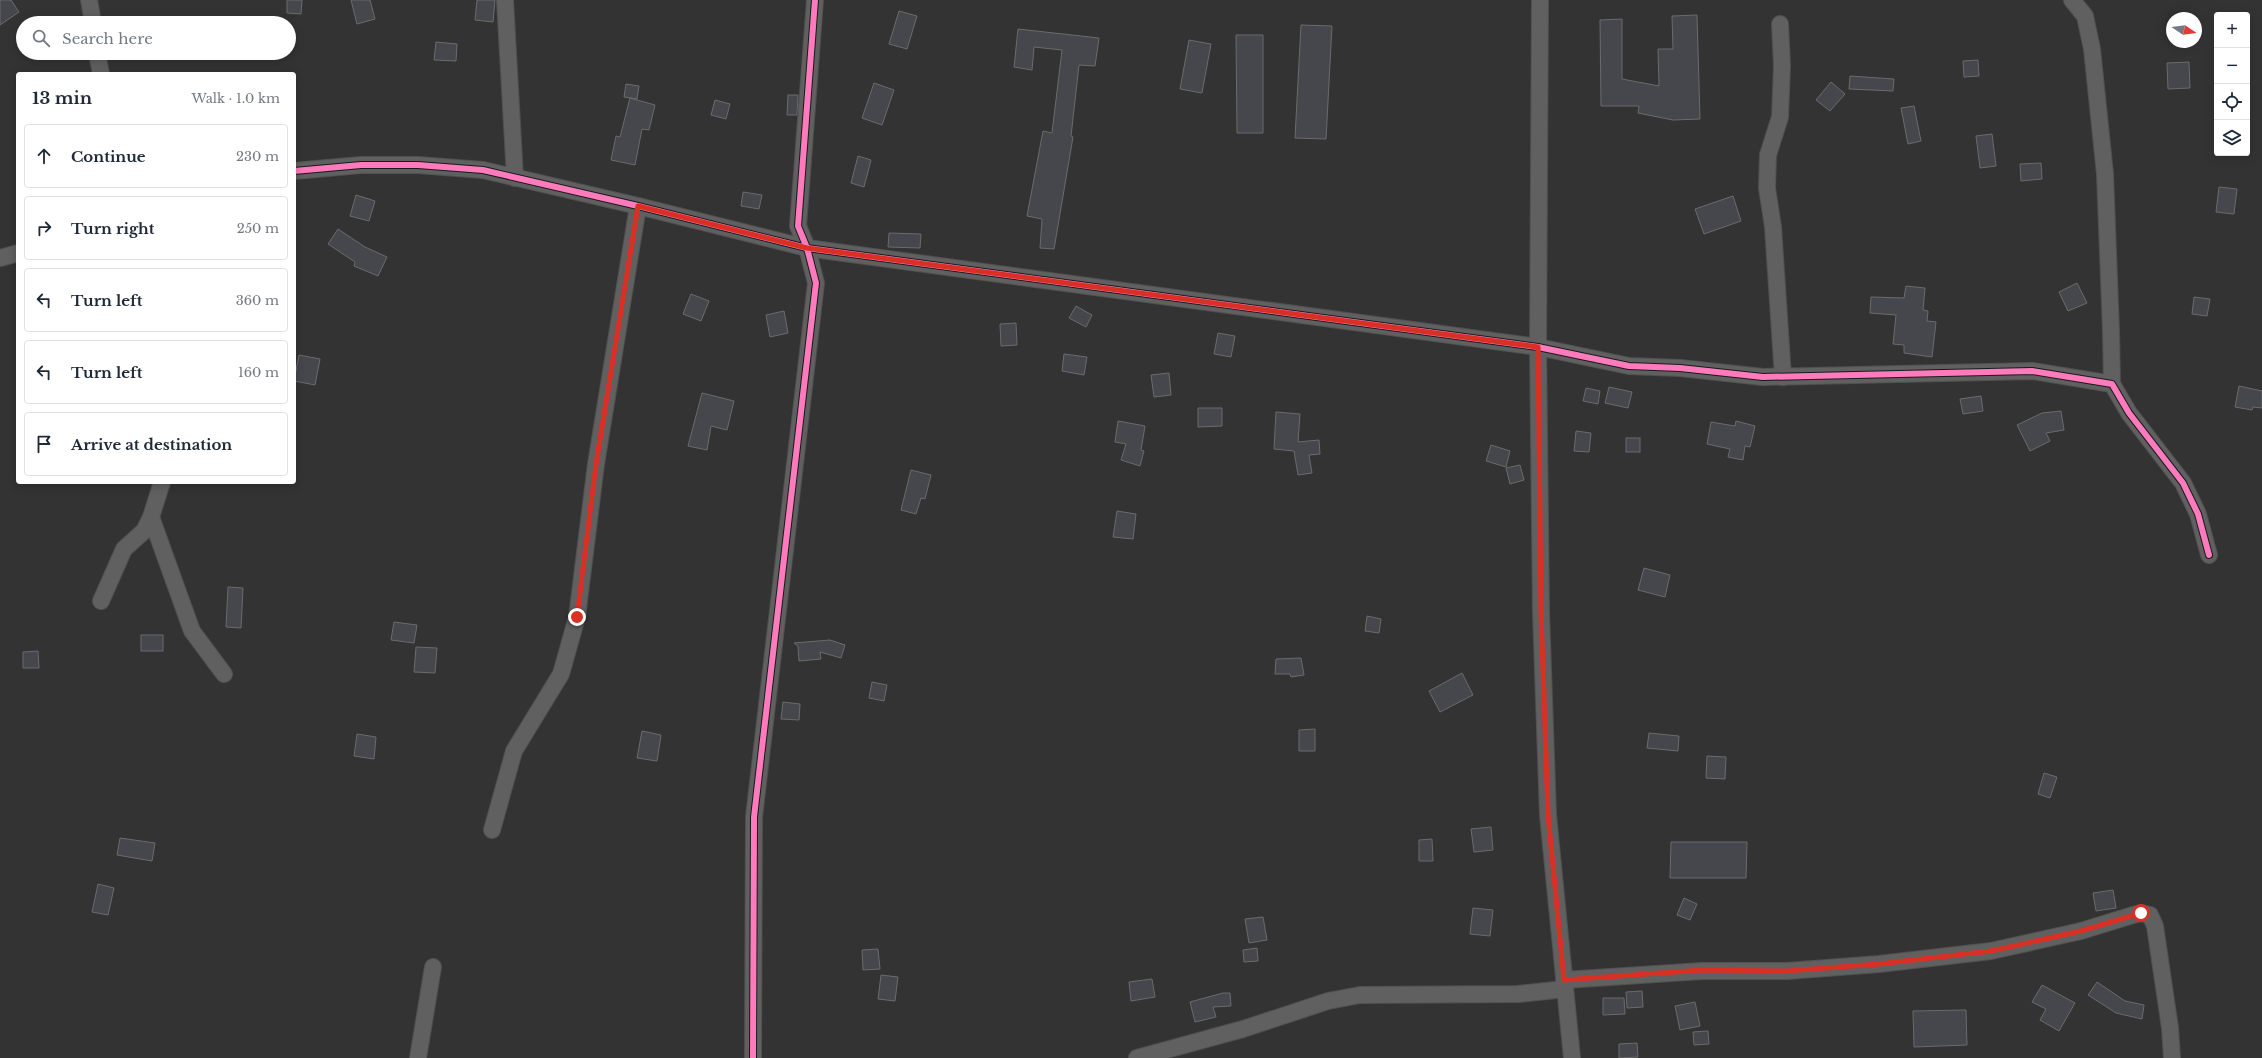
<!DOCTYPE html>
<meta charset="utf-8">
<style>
:root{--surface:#fff;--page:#f6f6f7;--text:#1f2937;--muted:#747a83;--line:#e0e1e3}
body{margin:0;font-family:"Libre Baskerville",serif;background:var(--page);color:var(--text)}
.controls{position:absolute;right:12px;top:12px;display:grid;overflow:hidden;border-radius:4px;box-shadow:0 2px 10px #0003}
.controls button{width:36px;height:36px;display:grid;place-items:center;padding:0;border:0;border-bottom:1px solid var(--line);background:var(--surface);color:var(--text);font:20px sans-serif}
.compass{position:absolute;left:2166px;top:12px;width:36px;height:36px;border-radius:50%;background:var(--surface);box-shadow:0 2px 10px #0003;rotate:103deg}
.stop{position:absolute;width:12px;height:12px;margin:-9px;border:3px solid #d93025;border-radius:50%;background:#fff}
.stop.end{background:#d93025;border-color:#fff;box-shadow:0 1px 4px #0008}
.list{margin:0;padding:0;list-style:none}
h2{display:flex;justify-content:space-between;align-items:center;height:52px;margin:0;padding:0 16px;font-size:17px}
h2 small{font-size:13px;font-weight:400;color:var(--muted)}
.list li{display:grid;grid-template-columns:26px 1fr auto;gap:12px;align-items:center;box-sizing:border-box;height:64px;margin:0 8px 8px;padding:0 8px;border:1px solid var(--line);border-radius:4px}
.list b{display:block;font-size:15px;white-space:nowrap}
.list em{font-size:13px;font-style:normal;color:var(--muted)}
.icon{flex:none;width:22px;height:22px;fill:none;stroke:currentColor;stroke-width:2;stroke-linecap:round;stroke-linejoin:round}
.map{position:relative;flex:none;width:2262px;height:1058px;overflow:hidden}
.search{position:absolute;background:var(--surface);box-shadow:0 2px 10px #0003;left:16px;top:16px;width:280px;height:44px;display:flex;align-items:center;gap:10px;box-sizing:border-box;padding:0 14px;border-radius:22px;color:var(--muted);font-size:15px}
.panel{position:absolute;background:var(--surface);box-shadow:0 2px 10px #0003;left:16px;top:72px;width:280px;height:412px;border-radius:4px}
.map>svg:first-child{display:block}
</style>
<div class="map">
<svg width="2262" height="1058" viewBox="0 0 2262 1058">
<rect width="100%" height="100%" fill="#333334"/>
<g fill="#46474d" stroke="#6b6b6c">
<path d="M 0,0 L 11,0 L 19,12 L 0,25 Z"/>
<path d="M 287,0 L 302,0 L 301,14 L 287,13 Z"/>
<path d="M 351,0 L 370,0 L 375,19 L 357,24 Z"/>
<path d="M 477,0 L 495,0 L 493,22 L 475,20 Z"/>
<path d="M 899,11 L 917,16 L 907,49 L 889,44 Z"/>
<path d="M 1697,15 L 1700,119 L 1673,120 L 1638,113 L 1639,106 L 1601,106 L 1600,20 L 1622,19 L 1622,79 L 1659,86 L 1658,49 L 1673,49 L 1672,16 Z"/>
<path d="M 1301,25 L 1332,26 L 1326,139 L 1295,138 Z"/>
<path d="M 1018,29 L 1099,38 L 1095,66 L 1079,65 L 1071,136 L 1073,137 L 1054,249 L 1040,248 L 1042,219 L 1027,216 L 1043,131 L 1052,133 L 1062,50 L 1034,47 L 1032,70 L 1014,67 Z"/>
<path d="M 1236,35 L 1263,35 L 1263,133 L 1237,133 Z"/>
<path d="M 1189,40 L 1211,44 L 1202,93 L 1180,89 Z"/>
<path d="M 436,42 L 457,44 L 456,61 L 434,60 Z"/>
<path d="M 1978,60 L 1979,76 L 1964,77 L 1963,61 Z"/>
<path d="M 2189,62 L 2190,88 L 2168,89 L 2167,63 Z"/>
<path d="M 1850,76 L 1894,79 L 1893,91 L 1849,89 Z"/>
<path d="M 1831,82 L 1845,94 L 1830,111 L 1816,100 Z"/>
<path d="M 874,83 L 894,90 L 882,125 L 862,118 Z"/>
<path d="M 626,84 L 639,86 L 637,99 L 624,97 Z"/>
<path d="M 788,95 L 798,95 L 797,115 L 787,115 Z"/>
<path d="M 630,98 L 655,105 L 649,130 L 642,129 L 635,165 L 611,160 L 616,136 L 620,137 Z"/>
<path d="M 715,100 L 730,104 L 726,119 L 711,115 Z"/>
<path d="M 1914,106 L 1921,141 L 1908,144 L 1901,108 Z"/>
<path d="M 1992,134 L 1996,166 L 1980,168 L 1976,136 Z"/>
<path d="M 858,156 L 871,160 L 864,187 L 851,183 Z"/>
<path d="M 2041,163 L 2042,179 L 2021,181 L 2020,164 Z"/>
<path d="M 2219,187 L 2237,189 L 2234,214 L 2216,212 Z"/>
<path d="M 743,192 L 762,195 L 759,209 L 741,206 Z"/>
<path d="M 356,195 L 375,201 L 369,221 L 350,216 Z"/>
<path d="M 1733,196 L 1741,221 L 1704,234 L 1695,209 Z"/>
<path d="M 338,229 L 365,247 L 387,257 L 378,276 L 354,266 L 355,262 L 328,244 Z"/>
<path d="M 889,233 L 921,234 L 920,248 L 888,247 Z"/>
<path d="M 2077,283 L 2087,303 L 2068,311 L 2059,292 Z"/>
<path d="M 1906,286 L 1925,288 L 1923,310 L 1928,311 L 1927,321 L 1936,322 L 1932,357 L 1904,353 L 1904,345 L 1893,344 L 1896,315 L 1870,313 L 1871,297 L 1904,298 Z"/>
<path d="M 691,294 L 709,301 L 701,321 L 683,314 Z"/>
<path d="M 2194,297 L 2210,299 L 2207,316 L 2192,314 Z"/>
<path d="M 1076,306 L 1092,315 L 1086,327 L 1069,318 Z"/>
<path d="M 784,311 L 788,333 L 770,337 L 766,315 Z"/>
<path d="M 1016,323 L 1017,345 L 1001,346 L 1000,324 Z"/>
<path d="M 1218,333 L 1235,336 L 1231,357 L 1214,354 Z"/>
<path d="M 1064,354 L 1087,357 L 1084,375 L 1062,371 Z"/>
<path d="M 299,355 L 320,359 L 315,385 L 294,381 Z"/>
<path d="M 1169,373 L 1171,395 L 1154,397 L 1151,375 Z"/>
<path d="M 2239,386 L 2262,391 L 2262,408 L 2253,407 L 2252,410 L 2235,407 Z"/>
<path d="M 1609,387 L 1632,392 L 1628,408 L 1605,403 Z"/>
<path d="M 1586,388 L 1600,391 L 1598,404 L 1583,401 Z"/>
<path d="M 702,393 L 734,401 L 727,430 L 711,426 L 707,450 L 688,446 Z"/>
<path d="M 1981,396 L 1983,411 L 1963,414 L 1960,399 Z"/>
<path d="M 1198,408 L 1222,408 L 1222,426 L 1198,427 Z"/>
<path d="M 2061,411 L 2064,430 L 2046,433 L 2050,441 L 2030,451 L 2017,425 L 2042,413 Z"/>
<path d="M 1276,412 L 1300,414 L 1298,442 L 1319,440 L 1320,454 L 1309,455 L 1312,473 L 1298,475 L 1294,451 L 1274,449 Z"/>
<path d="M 1118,421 L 1145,426 L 1141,450 L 1144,451 L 1140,466 L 1121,460 L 1126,444 L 1115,442 Z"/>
<path d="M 1736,421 L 1755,426 L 1750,447 L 1745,446 L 1743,460 L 1728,457 L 1730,449 L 1707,444 L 1711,422 L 1735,426 Z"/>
<path d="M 1576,431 L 1591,433 L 1589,452 L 1574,451 Z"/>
<rect x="1626" y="438" width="14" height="14"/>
<path d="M 1491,445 L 1510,451 L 1506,467 L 1486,461 Z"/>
<path d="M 1520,465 L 1524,480 L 1510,484 L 1506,468 Z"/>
<path d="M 911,470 L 931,475 L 925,499 L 921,498 L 916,514 L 901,510 Z"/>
<path d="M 1117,511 L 1136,514 L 1133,539 L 1113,537 Z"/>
<path d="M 1644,568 L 1670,575 L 1665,597 L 1638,590 Z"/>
<path d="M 228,587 L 243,588 L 241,628 L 226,627 Z"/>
<path d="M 1367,616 L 1381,619 L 1379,633 L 1365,631 Z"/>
<path d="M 394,622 L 417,625 L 414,643 L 391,640 Z"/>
<rect x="141" y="635" width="22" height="16"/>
<path d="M 830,640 L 845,645 L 841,658 L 820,652 L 821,659 L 799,661 L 798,646 L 794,643 Z"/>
<path d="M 416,647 L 437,648 L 435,673 L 414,672 Z"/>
<path d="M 38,651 L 39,668 L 23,668 L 23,652 Z"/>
<path d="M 1301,658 L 1304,675 L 1291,677 L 1290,674 L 1275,674 L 1276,659 Z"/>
<path d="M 1462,673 L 1473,695 L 1440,712 L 1429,691 Z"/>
<path d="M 872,682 L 887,685 L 884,701 L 869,698 Z"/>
<path d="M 783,702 L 800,704 L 799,720 L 781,719 Z"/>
<path d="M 1315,729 L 1315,751 L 1299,751 L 1299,730 Z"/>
<path d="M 642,731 L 661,735 L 657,761 L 637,758 Z"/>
<path d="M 1649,733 L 1679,736 L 1678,751 L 1647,748 Z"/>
<path d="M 357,734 L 376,737 L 374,759 L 354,756 Z"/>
<path d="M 1707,756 L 1726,757 L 1725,779 L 1706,778 Z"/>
<path d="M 2044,773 L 2057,777 L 2050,798 L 2038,794 Z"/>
<path d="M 1491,827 L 1493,850 L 1474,852 L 1471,829 Z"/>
<path d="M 120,838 L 155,843 L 152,861 L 117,855 Z"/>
<path d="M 1432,839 L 1433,861 L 1419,861 L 1419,840 Z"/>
<path d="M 1671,842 L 1747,842 L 1746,878 L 1670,878 Z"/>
<path d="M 98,884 L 114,888 L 108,915 L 92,912 Z"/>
<path d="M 2113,890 L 2116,908 L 2096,911 L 2093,893 Z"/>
<path d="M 1684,898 L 1697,904 L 1690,920 L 1677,915 Z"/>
<path d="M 1473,908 L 1493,910 L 1490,936 L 1470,934 Z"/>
<path d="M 1263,917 L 1267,940 L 1249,943 L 1245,919 Z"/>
<path d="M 1257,948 L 1258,961 L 1244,962 L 1243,950 Z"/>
<path d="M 878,949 L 880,969 L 863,970 L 862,950 Z"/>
<path d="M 881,975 L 898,977 L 895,1001 L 878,999 Z"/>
<path d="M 1152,979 L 1155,997 L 1131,1001 L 1129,982 Z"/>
<path d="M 2097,982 L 2125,1001 L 2144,1005 L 2142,1019 L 2116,1013 L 2088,995 Z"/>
<path d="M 2042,985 L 2075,1003 L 2059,1031 L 2040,1020 L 2046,1009 L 2032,1002 Z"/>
<path d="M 1642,991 L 1643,1007 L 1627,1008 L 1626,992 Z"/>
<path d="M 1223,993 L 1230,993 L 1231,1006 L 1213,1007 L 1216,1017 L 1195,1022 L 1190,1002 Z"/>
<path d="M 1603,998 L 1624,998 L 1625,1014 L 1603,1015 Z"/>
<path d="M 1695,1002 L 1700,1026 L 1680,1030 L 1675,1006 Z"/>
<path d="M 1966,1010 L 1967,1045 L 1914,1047 L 1913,1011 Z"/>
<path d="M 1708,1031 L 1709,1044 L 1694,1045 L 1693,1032 Z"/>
<path d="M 1637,1043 L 1638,1057 L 1619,1058 L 1619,1044 Z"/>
</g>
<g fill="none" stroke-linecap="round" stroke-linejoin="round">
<defs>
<g id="minor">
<path d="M 89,0 L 93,23"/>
<path d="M 505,0 L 515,178"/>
<path d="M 1540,0 L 1538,347 L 1541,612 L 1548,815 L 1572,1058"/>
<path d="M 2072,0 L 2085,16 L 2092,49 L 2105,174 L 2111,331 L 2112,384"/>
<path d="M 1780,24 L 1782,66 L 1780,117 L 1768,155 L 1767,188 L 1773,227 L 1783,377"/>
<path d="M 97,53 L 101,74"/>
<path d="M 294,171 L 361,165 L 418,165 L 483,170 L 638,206 L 807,248 L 1538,347 L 1629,366 L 1680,368 L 1763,377 L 2032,371 L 2112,384 L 2129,413 L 2183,483 L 2198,514 L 2209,555"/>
<path d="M 0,258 L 18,253"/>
<path d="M 151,517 L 192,631 L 224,674"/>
<path d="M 101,601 L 124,549 L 144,531 L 151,517 L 162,482"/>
<path d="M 492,830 L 514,751 L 561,674 L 577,617 L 596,464 L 638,206"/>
<path d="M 1564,980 L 1702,971 L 1787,971 L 1879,964 L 1991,951 L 2081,931 L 2133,915 L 2141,913 L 2150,915 L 2155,926 L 2170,1028 L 2172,1058"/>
<path d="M 418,1058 L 433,967"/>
<path d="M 753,1058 L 754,817 L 816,283 L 807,248 L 798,226 L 815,0"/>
<path d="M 1137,1058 L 1243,1029 L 1328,1001 L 1360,995 L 1518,994 L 1565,989"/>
</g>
</defs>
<use href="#minor" stroke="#505051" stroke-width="18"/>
<use href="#minor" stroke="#606061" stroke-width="16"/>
<defs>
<g id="cycleway">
<path d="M 294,171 L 361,165 L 418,165 L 483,170 L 638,206 L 807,248 L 1538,347 L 1629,366 L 1680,368 L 1763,377 L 2032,371 L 2112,384 L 2129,413 L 2183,483 L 2198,514 L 2209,555"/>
<path d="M 753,1058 L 754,817 L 816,283 L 807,248 L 798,226 L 815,0"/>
</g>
</defs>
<use href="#cycleway" stroke="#1a1a1b" stroke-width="8"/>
<use href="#cycleway" stroke="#fd7abc" stroke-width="6"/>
</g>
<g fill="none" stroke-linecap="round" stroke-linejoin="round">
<path stroke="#d93025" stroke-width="5" d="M 577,617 L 596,464 L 638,206 L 807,248 L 1538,347 L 1541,612 L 1548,815 L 1564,980 L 1702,970 L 1787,971 L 1879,964 L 1991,951 L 2081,931 L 2141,913"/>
</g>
</svg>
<div class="controls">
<button>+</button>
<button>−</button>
<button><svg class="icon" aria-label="locate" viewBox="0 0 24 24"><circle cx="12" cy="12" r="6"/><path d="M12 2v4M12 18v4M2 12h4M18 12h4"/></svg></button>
<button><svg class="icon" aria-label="layers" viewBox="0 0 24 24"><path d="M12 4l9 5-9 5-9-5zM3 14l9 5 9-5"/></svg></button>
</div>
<svg class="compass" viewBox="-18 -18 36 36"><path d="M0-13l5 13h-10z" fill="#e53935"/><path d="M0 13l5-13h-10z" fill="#747a83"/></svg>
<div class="stop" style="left:2141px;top:913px"></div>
<div class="stop end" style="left:577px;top:617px"></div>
<div class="search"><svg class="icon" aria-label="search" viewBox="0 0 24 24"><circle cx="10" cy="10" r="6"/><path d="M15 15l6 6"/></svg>Search here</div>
<section class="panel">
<h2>13 min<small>Walk · 1.0 km</small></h2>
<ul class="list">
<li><svg class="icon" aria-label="ahead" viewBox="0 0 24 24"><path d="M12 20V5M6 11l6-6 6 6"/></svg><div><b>Continue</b></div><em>230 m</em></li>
<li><svg class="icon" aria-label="right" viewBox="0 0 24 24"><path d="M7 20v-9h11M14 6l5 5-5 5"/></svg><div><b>Turn right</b></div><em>250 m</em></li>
<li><svg class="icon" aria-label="left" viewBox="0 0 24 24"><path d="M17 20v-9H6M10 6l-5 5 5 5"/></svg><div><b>Turn left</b></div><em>360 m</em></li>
<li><svg class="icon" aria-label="left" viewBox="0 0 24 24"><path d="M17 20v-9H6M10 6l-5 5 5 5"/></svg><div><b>Turn left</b></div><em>160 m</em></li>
<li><svg class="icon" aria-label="arrive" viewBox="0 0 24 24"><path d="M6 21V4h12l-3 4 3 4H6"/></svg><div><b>Arrive at destination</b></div></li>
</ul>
</section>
</div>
